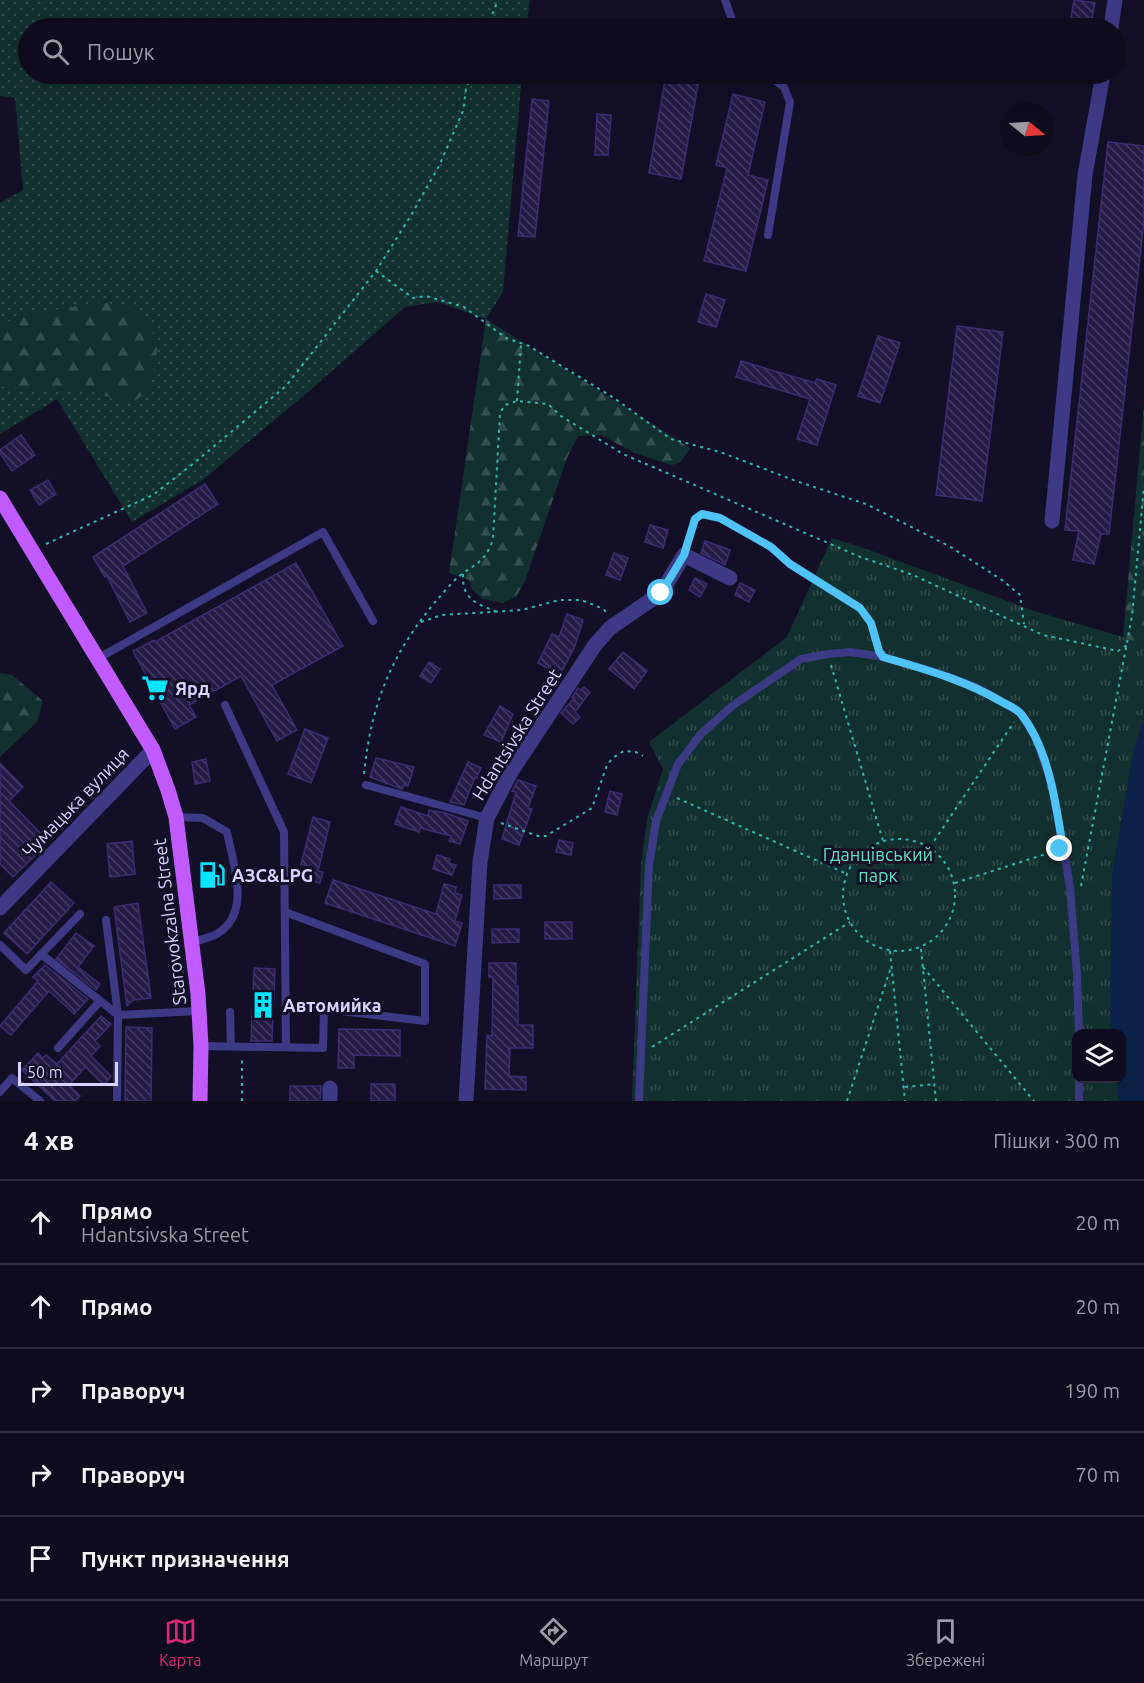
<!DOCTYPE html>
<html lang="uk">
<meta charset="utf-8">
<style>
:root{--surface:#0e0b1c;--page:#1c1929;--text:#f1f3f6;--muted:#9b9ba3;--line:#2e2b3b;--accent:#db2777}
body{margin:0;font-family:Ubuntu,sans-serif;background:var(--page);color:var(--text)}
.controls{position:absolute;right:18px;bottom:18px;display:grid;overflow:hidden;border-radius:12px;box-shadow:0 6px 24px #0002}
.controls button{width:54px;height:54px;display:grid;place-items:center;padding:0;border:0;border-bottom:2px solid var(--line);background:var(--surface);color:var(--text);font:30px sans-serif}
.compass{position:absolute;left:1000px;top:102px;width:54px;height:54px;border-radius:50%;background:var(--surface);box-shadow:0 6px 24px #0002;rotate:108deg}
.scale{position:absolute;left:18px;bottom:15px;width:100px;box-sizing:border-box;padding-left:6px;border:3px solid #d9d4ff;border-top:0;font-size:16px;line-height:21px;white-space:nowrap;color:#d9d4ff;-webkit-text-stroke:4px #130f26;paint-order:stroke}
.stop{position:absolute;width:18px;height:18px;margin:-14px;border:4px solid #4fc3f7;border-radius:50%;background:#fff}
.stop.end{background:#4fc3f7;border-color:#fff;box-shadow:0 2px 6px #0008}
.list{margin:0;padding:0;list-style:none}
h2{display:flex;justify-content:space-between;align-items:center;height:78px;margin:0;padding:0 24px;font-size:26px}
h2 small{font-size:20px;font-weight:400;color:var(--muted)}
.list li{display:grid;grid-template-columns:39px 1fr auto;gap:18px;align-items:center;box-sizing:border-box;height:84px;padding:0 24px;border-top:2px solid var(--line)}
.list b{display:block;font-size:22px;white-space:nowrap}
.list p{margin:0;font-size:20px;white-space:nowrap;color:var(--muted)}
.list em{font-size:20px;font-style:normal;color:var(--muted)}
.icon{flex:none;width:33px;height:33px;fill:none;stroke:currentColor;stroke-width:2;stroke-linecap:round;stroke-linejoin:round}
.map{position:relative;flex:none;width:1144px;height:1101px;overflow:hidden}
.search{position:absolute;background:var(--surface);box-shadow:0 6px 24px #0002;left:18px;right:18px;top:18px;height:66px;display:flex;align-items:center;gap:15px;box-sizing:border-box;padding:0 21px;border-radius:33px;color:var(--muted);font-size:22px}
.sheet{height:498px;background:var(--surface)}
nav{display:flex;justify-content:space-around;align-items:center;box-sizing:border-box;height:84px;border-top:2px solid var(--line);background:var(--surface);font-size:16px;color:var(--muted)}
nav a{display:grid;justify-items:center;gap:3px}
nav .on{color:var(--accent)}
.map>svg:first-child{display:block}
</style>
<div class="map">
<svg width="1144" height="1101" viewBox="0 0 1144 1101">
<defs>
<pattern id="grass-dots" width="8" height="8" patternUnits="userSpaceOnUse" patternTransform="scale(1.5)"><rect width="8" height="8" fill="#12302f"/><path d="M2 2h.1M6 6h.1" fill="none" stroke="#344d4e" stroke-width="1.8" stroke-linecap="round"/></pattern>
<pattern id="forest-firs" width="22" height="20" patternUnits="userSpaceOnUse" patternTransform="scale(1.5)"><rect width="22" height="20" fill="#12302f"/><path d="M5 1l3.5 6h-7zM16 11l3.5 6h-7z" fill="#344d4e"/></pattern>
<pattern id="park-tufts" width="24" height="20" patternUnits="userSpaceOnUse" patternTransform="scale(1.5)"><rect width="24" height="20" fill="#12302f"/><path d="M3 7l-1-3M5 7V3M7 7l1-3M15 17l-1-3M17 17v-4M19 17l1-3" fill="none" stroke="#344d4e"/></pattern>
<pattern id="building-back-hatch" width="6" height="6" patternUnits="userSpaceOnUse" patternTransform="scale(1.5)"><rect width="6" height="6" fill="#241b47"/><path d="M-1 5l2 2M0 0l6 6M5-1l2 2" fill="none" stroke="#433b63"/></pattern>
</defs>
<rect width="100%" height="100%" fill="#130f26"/>
<path fill="url(#grass-dots)" d="M 0,0 L 530,0 L 526,28 L 28,28 L 28,74 L 522,74 L 503,292 L 486,319 L 437,302 L 405,307 L 308,392 L 204,479 L 132,522 L 57,399 L 0,434 L 0,203 L 23,190 L 15,98 L 0,96 Z"/>
<g fill="url(#forest-firs)">
<path d="M 102,302 C 139,309 140,309 159,343 L 150,389 L 134,402 L 120,401 L 90,391 L 0,387 L 0,325 L 22,315 Z"/>
<path d="M 486,319 L 690,448 L 680,463 L 671,465 L 632,452 L 601,435 L 578,436 L 567,458 L 525,581 L 516,597 L 503,603 L 483,599 L 472,590 L 469,580 L 449,573 Z"/>
<path d="M 1144,403 L 1144,647 L 1123,637 Z"/>
<path d="M 0,673 L 12,675 L 43,701 L 37,722 L 0,757 Z"/>
</g>
<path fill="url(#park-tufts)" d="M 832,538 L 861,547 L 1034,611 L 1123,637 L 1144,647 L 1144,719 L 1134,749 L 1112,876 L 1112,1033 L 1076,1034 L 1076,1078 L 1117,1079 L 1119,1101 L 632,1101 L 641,864 L 647,819 L 663,769 L 649,742 L 787,637 Z"/>
<path fill="#0c2248" d="M 1144,719 L 1144,1101 L 1119,1101 L 1117,1079 L 1122,1078 L 1122,1034 L 1112,1033 L 1110,1020 L 1112,876 L 1134,749 Z"/>
<g fill="url(#building-back-hatch)" stroke="#3b2d73" stroke-width="1.5">
<path d="M 1074,0 L 1095,3 L 1090,28 L 1069,28 Z"/>
<path d="M 666,74 L 700,74 L 681,179 L 649,173 Z"/>
<path d="M 733,94 L 765,102 L 748,175 L 768,180 L 746,271 L 704,261 L 727,168 L 716,165 Z"/>
<path d="M 532,99 L 549,101 L 535,237 L 518,236 Z"/>
<path d="M 597,114 L 611,115 L 608,155 L 595,155 Z"/>
<path d="M 1108,142 L 1144,146 L 1144,220 L 1109,534 L 1101,534 L 1094,564 L 1073,560 L 1079,531 L 1065,530 Z"/>
<path d="M 706,294 L 725,300 L 716,327 L 698,322 Z"/>
<path d="M 957,326 L 1003,332 L 982,501 L 936,495 Z"/>
<path d="M 878,336 L 900,343 L 880,403 L 858,396 Z"/>
<path d="M 741,361 L 815,383 L 817,379 L 836,385 L 817,445 L 797,439 L 810,399 L 736,377 Z"/>
<path d="M 21,435 L 35,455 L 12,471 L 0,453 L 0,450 Z"/>
<path d="M 48,480 L 56,494 L 39,505 L 30,490 Z"/>
<path d="M 205,484 L 218,504 L 123,566 L 147,613 L 130,622 L 107,576 L 105,577 L 93,557 Z"/>
<path d="M 650,525 L 668,530 L 663,548 L 645,542 Z"/>
<path d="M 705,541 L 730,550 L 725,565 L 701,553 Z"/>
<path d="M 614,553 L 628,558 L 620,580 L 606,575 Z"/>
<path d="M 296,563 L 343,646 L 272,685 L 297,730 L 277,741 L 241,676 L 189,705 L 196,717 L 175,729 L 133,651 L 154,640 L 155,642 Z"/>
<path d="M 695,578 L 707,584 L 700,597 L 689,590 Z"/>
<path d="M 740,583 L 755,590 L 749,602 L 735,595 Z"/>
<path d="M 567,614 L 583,620 L 575,646 L 560,675 L 538,663 L 552,634 L 559,637 Z"/>
<path d="M 623,652 L 647,671 L 634,689 L 609,669 Z"/>
<path d="M 429,662 L 440,669 L 431,683 L 420,676 Z"/>
<path d="M 584,687 L 590,692 L 575,712 L 580,717 L 573,724 L 561,713 L 574,698 L 572,697 L 578,688 L 581,690 Z"/>
<path d="M 500,706 L 513,714 L 501,742 L 484,735 Z"/>
<path d="M 305,729 L 328,738 L 311,783 L 288,774 Z"/>
<path d="M 376,758 L 414,767 L 408,786 L 404,785 L 402,789 L 370,777 Z"/>
<path d="M 206,759 L 210,781 L 195,784 L 192,762 Z"/>
<path d="M 468,762 L 481,768 L 477,778 L 475,777 L 464,805 L 450,802 Z"/>
<path d="M 0,763 L 23,787 L 9,801 L 44,837 L 33,848 L 38,853 L 13,877 L 0,864 Z"/>
<path d="M 518,780 L 536,786 L 528,808 L 532,809 L 519,845 L 502,839 L 516,792 L 512,791 Z"/>
<path d="M 610,791 L 622,794 L 617,815 L 605,812 Z"/>
<path d="M 401,807 L 428,816 L 429,810 L 446,813 L 468,821 L 460,844 L 449,841 L 451,836 L 420,828 L 419,832 L 395,824 Z"/>
<path d="M 313,817 L 330,822 L 318,871 L 323,872 L 320,883 L 304,879 L 307,866 L 301,864 Z"/>
<path d="M 559,840 L 573,843 L 571,855 L 556,852 Z"/>
<path d="M 132,841 L 135,874 L 110,877 L 107,844 Z"/>
<path d="M 437,855 L 450,859 L 449,863 L 456,865 L 452,875 L 433,869 Z"/>
<path d="M 333,880 L 436,914 L 444,884 L 456,887 L 455,893 L 462,895 L 455,921 L 462,923 L 455,946 L 325,903 Z"/>
<path d="M 51,882 L 74,903 L 27,954 L 4,933 Z"/>
<path d="M 494,885 L 521,885 L 521,898 L 494,899 Z"/>
<path d="M 138,903 L 151,998 L 133,1000 L 127,1006 L 114,907 Z"/>
<rect x="545" y="922" width="27" height="17"/>
<path d="M 492,929 L 519,929 L 519,942 L 492,943 Z"/>
<path d="M 76,933 L 94,946 L 78,967 L 100,984 L 96,990 L 56,959 Z"/>
<path d="M 489,963 L 516,963 L 516,986 L 518,986 L 518,1025 L 533,1025 L 533,1048 L 510,1048 L 509,1076 L 526,1077 L 526,1090 L 485,1089 L 487,1035 L 492,1036 L 493,977 L 489,977 Z"/>
<path d="M 45,965 L 88,999 L 74,1014 L 49,991 L 11,1035 L 0,1026 L 38,981 L 33,977 Z"/>
<path d="M 254,968 L 275,969 L 272,1041 L 251,1041 Z"/>
<path d="M 101,1016 L 111,1024 L 95,1041 L 100,1046 L 91,1056 L 111,1076 L 104,1085 L 85,1067 L 69,1085 L 80,1096 L 75,1101 L 55,1101 L 22,1070 L 38,1053 L 43,1058 L 46,1055 L 57,1064 Z"/>
<path d="M 126,1027 L 152,1028 L 151,1101 L 125,1101 Z"/>
<path d="M 339,1029 L 400,1030 L 400,1056 L 354,1055 L 354,1068 L 338,1068 Z"/>
<rect x="371" y="1084" width="24" height="17"/>
<path d="M 290,1086 L 321,1086 L 320,1101 L 290,1101 Z"/>
</g>
<g fill="none" stroke-linecap="round" stroke-linejoin="round">
<g stroke="#2fb8b0" stroke-width="2" stroke-dasharray="3 4.5" stroke-linecap="butt">
<path d="M 487,28 L 498,0"/>
<path d="M 376,271 L 413,298 L 426,296 L 464,307 L 506,338 L 529,346 L 614,398 L 671,439 L 720,452 L 796,481 L 866,504 L 949,546 L 1002,580 L 1020,595 L 1024,624"/>
<path d="M 517,401 L 521,344"/>
<path d="M 689,541 L 695,519 L 702,514 L 720,518 L 771,547 L 790,564 L 860,608 L 871,623 L 877,645"/>
<path d="M 46,544 L 153,495 L 194,463 L 286,386 L 376,271 L 410,217 L 439,166 L 463,111 L 466,89 L 471,74"/>
<path d="M 463,574 C 462,600 476,603 497,612"/>
<path d="M 421,622 L 442,615 L 522,610 L 559,600 L 581,600 L 604,609 L 606,613"/>
<path d="M 831,665 L 883,841"/>
<path d="M 364,774 C 372,693 398,641 453,582 C 470,564 484,567 493,539 L 500,413 L 505,405 L 517,401 L 548,404 L 561,416 L 623,454 L 858,556 L 913,575 L 1043,635 L 1118,651 L 1127,645"/>
<path d="M 677,798 L 847,874"/>
<path d="M 501,823 L 538,836 L 546,836 L 592,808 L 607,765 L 614,757 L 624,751 L 636,752 L 643,756"/>
<circle cx="899" cy="895" r="56"/>
<path d="M 930,847 L 1014,722"/>
<path d="M 955,883 L 1052,852"/>
<path d="M 1081,886 L 1132,616 L 1144,486"/>
<path d="M 921,949 L 936,1101"/>
<path d="M 890,951 L 905,1101"/>
<path d="M 923,967 L 1034,1101"/>
<path d="M 1076,1044 L 1076,1068"/>
<path d="M 652,1047 L 850,922"/>
<path d="M 905,1087 L 935,1084"/>
<path d="M 242,1101 L 242,1058"/>
<path d="M 847,1101 L 891,967"/>
</g>
<g stroke="#3d3a85" stroke-width="8">
<path d="M 725,0 L 735,28"/>
<path d="M 767,74 L 784,87 L 790,102 L 768,235"/>
<path d="M 97,659 L 323,532 L 373,621"/>
<path d="M 225,705 L 284,832 L 286,1047"/>
<path d="M 366,785 L 487,818"/>
<path d="M 176,817 L 203,818 L 227,832 C 233,864 253,915 215,935 C 208,938 200,940 193,942"/>
<path d="M 106,920 L 118,1015 L 117,1101"/>
<path d="M 0,945 L 26,970 L 80,914"/>
<path d="M 41,954 L 118,1015 L 199,1011"/>
<path d="M 230,1012 L 231,1046"/>
<path d="M 201,1046 L 323,1048 L 324,1009 L 425,1021 L 425,964 L 285,912"/>
<path d="M 58,1048 L 100,1001"/>
<path d="M 0,1092 L 12,1078 L 40,1101"/>
<path d="M 639,1101 L 649,865 L 656,821 L 678,764 L 701,734 L 732,706 L 801,659 L 828,654 L 851,652 L 883,657 L 935,672 L 976,687 L 1020,712 L 1036,738 L 1052,785 L 1070,887 L 1077,975 L 1079,1034"/>
<path d="M 1079,1101 L 1079,1078"/>
</g>
<g stroke="#3d3a85" stroke-width="15">
<path d="M 1111,28 L 1115,0"/>
<path d="M 1052,521 L 1085,175 L 1103,74"/>
<path d="M 0,908 L 153,750"/>
<path d="M 330,1101 L 330,1088"/>
<path d="M 466,1101 L 480,862 L 487,818 L 511,772 L 595,645 L 610,628 L 661,593 L 684,555 L 730,578"/>
</g>
<path stroke="#c25bff" stroke-width="15" d="M 0,498 L 153,750 L 168,790 L 176,817 L 198,994 L 201,1046 L 200,1101"/>
</g>
<g fill="none" stroke-linecap="round" stroke-linejoin="round">
<path stroke="#4fc3f7" stroke-width="8" d="M 661,593 L 684,555 L 695,519 L 702,514 L 720,518 L 771,547 L 790,564 L 860,608 L 871,623 L 879,651 L 883,657 C 924,669 965,680 1002,702 C 1008,705 1017,709 1021,714 C 1049,749 1056,805 1063,848 L 1060,849"/>
</g>
<defs>
<symbol id="supermarket-bare" viewBox="-9 -9 18 18"><path d="M-6-5.5h2.5l.6 2H6L4.5 2H-2.5L-4.4-4H-6ZM-1.5 3.2a1.3 1.3 0 1 0 .1 0ZM3 3.2a1.3 1.3 0 1 0 .1 0Z" fill="#00e5ff" stroke="#130f26" stroke-width="2.5" paint-order="stroke"/></symbol>
<symbol id="fuel-bare" viewBox="-9 -9 18 18"><path d="M-5.5-6h7V0h2V4h1.3V-2.5L3-4.5l.8-.8L6-3V5H2.5V1h-1V6h-7ZM-4.2-4.7v3.2H.2V-4.7Z" fill="#00e5ff" stroke="#130f26" stroke-width="2.5" paint-order="stroke"/></symbol>
<symbol id="building-bare" viewBox="-9 -9 18 18"><path d="M-4-6H4V6H1V3H-1V6H-4ZM-2.5-4.3h1.7v1.8h-1.7ZM.8-4.3h1.7v1.8H.8ZM-2.5-1h1.7V.8h-1.7ZM.8-1h1.7V.8H.8Z" fill="#00e5ff" stroke="#130f26" stroke-width="2.5" paint-order="stroke"/></symbol>
</defs>
<g fill-rule="evenodd">
<use href="#supermarket-bare" x="136" y="669" width="38" height="38"/>
<use href="#fuel-bare" x="193" y="856" width="38" height="38"/>
<use href="#building-bare" x="244" y="986" width="38" height="38"/>
</g>
<g text-anchor="middle" dominant-baseline="central" stroke-width="6" stroke-linejoin="round" paint-order="stroke">
<g font-size="18" font-weight="bold" fill="#d9d4ff" stroke="#130f26" text-anchor="start">
<text x="175" y="688">Ярд</text>
<text x="232" y="875">АЗС&amp;LPG</text>
<text x="283" y="1005">Автомийка</text>
</g>
<g font-size="18" fill="#d9d4ff" stroke="#130f26">
<text transform="translate(516 734) rotate(-58)">Hdantsivska Street</text>
<text transform="translate(75 802) rotate(-46)">Чумацька вулиця</text>
<text transform="translate(169 922) rotate(-97)">Starovokzalna Street</text>
</g>
<g font-size="18" fill="#5fe0c0" stroke="#130f26">
<text x="878" y="854">Гданцівський<tspan x="878" dy="21">парк</tspan></text>
</g>
</g>
</svg>
<div class="controls">
<button><svg class="icon" aria-label="layers" viewBox="0 0 24 24"><path d="M12 4l9 5-9 5-9-5zM3 14l9 5 9-5"/></svg></button>
</div>
<svg class="compass" viewBox="-18 -18 36 36"><path d="M0-13l5 13h-10z" fill="#e53935"/><path d="M0 13l5-13h-10z" fill="#9b9ba3"/></svg>
<div class="scale">50 m</div>
<div class="stop" style="left:661px;top:593px"></div>
<div class="stop end" style="left:1060px;top:849px"></div>
<div class="search"><svg class="icon" aria-label="search" viewBox="0 0 24 24"><circle cx="10" cy="10" r="6"/><path d="M15 15l6 6"/></svg>Пошук</div>
</div>
<section class="sheet">
<h2>4 хв<small>Пішки · 300 m</small></h2>
<ul class="list">
<li><svg class="icon" aria-label="ahead" viewBox="0 0 24 24"><path d="M12 20V5M6 11l6-6 6 6"/></svg><div><b>Прямо</b><p>Hdantsivska Street</p></div><em>20 m</em></li>
<li><svg class="icon" aria-label="ahead" viewBox="0 0 24 24"><path d="M12 20V5M6 11l6-6 6 6"/></svg><div><b>Прямо</b></div><em>20 m</em></li>
<li><svg class="icon" aria-label="right" viewBox="0 0 24 24"><path d="M7 20v-9h11M14 6l5 5-5 5"/></svg><div><b>Праворуч</b></div><em>190 m</em></li>
<li><svg class="icon" aria-label="right" viewBox="0 0 24 24"><path d="M7 20v-9h11M14 6l5 5-5 5"/></svg><div><b>Праворуч</b></div><em>70 m</em></li>
<li><svg class="icon" aria-label="arrive" viewBox="0 0 24 24"><path d="M6 21V4h12l-3 4 3 4H6"/></svg><div><b>Пункт призначення</b></div></li>
</ul>
</section>
<nav>
<a class="on"><svg class="icon" aria-label="map" viewBox="0 0 24 24"><path d="M3 6l6-2 6 2 6-2v14l-6 2-6-2-6 2zM9 4v14M15 6v14"/></svg>Карта</a>
<a><svg class="icon" aria-label="directions" viewBox="0 0 24 24"><path d="M12 3l9 9-9 9-9-9zM9 14v-3h6M13 9l2 2-2 2"/></svg>Маршрут</a>
<a><svg class="icon" aria-label="saved" viewBox="0 0 24 24"><path d="M7 4h10v16l-5-4-5 4z"/></svg>Збережені</a>
</nav>
